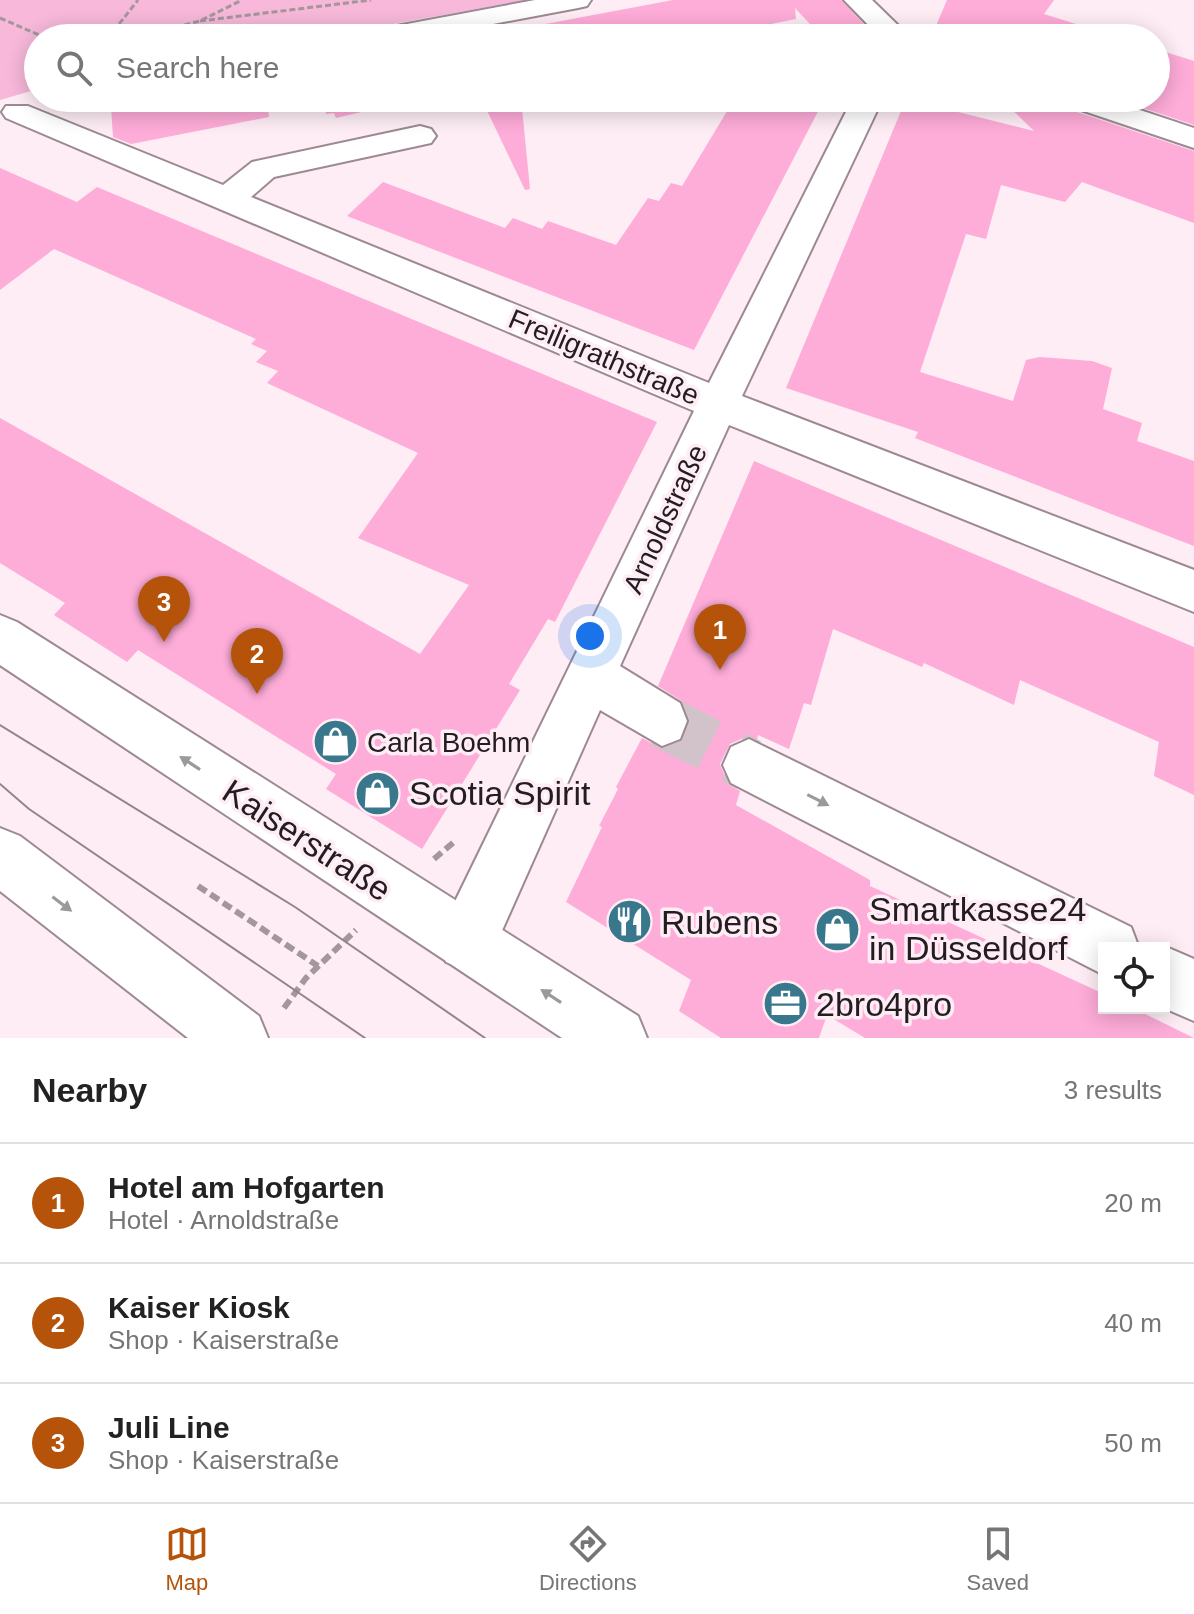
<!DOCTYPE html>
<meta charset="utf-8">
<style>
:root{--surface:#fff;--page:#f2f2f2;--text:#222;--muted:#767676;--line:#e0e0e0;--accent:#b45309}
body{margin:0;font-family:Arial,sans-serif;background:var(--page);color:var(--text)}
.controls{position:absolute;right:24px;bottom:24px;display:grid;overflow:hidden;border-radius:0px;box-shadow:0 4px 20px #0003}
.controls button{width:72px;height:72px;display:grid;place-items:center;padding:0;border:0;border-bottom:2px solid var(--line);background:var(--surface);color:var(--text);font:40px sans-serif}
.you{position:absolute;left:590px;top:636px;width:28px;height:28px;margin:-20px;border:6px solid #fff;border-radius:50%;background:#1a73e8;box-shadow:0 0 0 12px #1a73e833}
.badge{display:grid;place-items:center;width:52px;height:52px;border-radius:50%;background:var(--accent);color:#fff;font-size:26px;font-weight:700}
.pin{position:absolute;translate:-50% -66px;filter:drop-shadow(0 2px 4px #0008)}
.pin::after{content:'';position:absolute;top:42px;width:28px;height:24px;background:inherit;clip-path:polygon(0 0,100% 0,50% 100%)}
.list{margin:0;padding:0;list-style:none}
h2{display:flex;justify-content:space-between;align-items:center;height:104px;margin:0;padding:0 32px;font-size:34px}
h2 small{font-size:26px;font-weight:400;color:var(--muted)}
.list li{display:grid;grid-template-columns:52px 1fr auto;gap:24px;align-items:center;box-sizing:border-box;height:120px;padding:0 32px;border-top:2px solid var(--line)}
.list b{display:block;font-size:30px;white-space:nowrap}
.list p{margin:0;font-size:26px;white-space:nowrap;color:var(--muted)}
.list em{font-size:26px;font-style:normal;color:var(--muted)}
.icon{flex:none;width:44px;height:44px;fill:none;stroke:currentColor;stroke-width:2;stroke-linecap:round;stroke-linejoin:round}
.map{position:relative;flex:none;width:1194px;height:1038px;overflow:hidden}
.search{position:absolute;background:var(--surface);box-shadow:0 4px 20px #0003;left:24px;right:24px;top:24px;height:88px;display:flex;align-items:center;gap:20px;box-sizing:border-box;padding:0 28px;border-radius:44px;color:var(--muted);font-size:30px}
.sheet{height:464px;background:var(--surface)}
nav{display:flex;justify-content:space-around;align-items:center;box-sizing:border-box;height:112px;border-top:2px solid var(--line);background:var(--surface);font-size:22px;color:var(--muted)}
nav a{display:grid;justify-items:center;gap:4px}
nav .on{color:var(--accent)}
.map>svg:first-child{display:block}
</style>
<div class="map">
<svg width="1194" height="1038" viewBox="0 0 1194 1038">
<rect width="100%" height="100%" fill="#feedf5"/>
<path fill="#f7b8d9" d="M 0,0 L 527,0 L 315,38 L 38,38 L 38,89 L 0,100 Z"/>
<g fill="#feacd8">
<path d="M 673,0 L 841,0 L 864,24 L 856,38 L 823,38 L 795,8 L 796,19 L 702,38 L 470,38 Z"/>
<path d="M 947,0 L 1054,0 L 1044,14 L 1121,38 L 935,38 L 932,35 Z"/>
<path d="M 1156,49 L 1194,61 L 1194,125 L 1113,98 L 1156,98 Z"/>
<path d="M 157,98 L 267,98 L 269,117 L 131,144 L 113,137 L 111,107 Z"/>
<path d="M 324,98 L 421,98 L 336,118 L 334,113 L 326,114 Z"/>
<path d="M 481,98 L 521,98 L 530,189 L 525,190 Z"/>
<path d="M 735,98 L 825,98 L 694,350 L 347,216 L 383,182 L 505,228 L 513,218 L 542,229 L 548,221 L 616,245 L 648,198 L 659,201 L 671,183 L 682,186 Z"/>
<path d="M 1000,98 L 1056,98 L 1062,107 L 1194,151 L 1194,223 L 1082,182 L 1065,202 L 1001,185 L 986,239 L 966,234 L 920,372 L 1013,401 L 1026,360 L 1040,357 L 1092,361 L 1112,368 L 1103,409 L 1142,423 L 1137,441 L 1194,461 L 1194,546 L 915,438 L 918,432 L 786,388 L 906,99 L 1034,131 Z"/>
<path d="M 0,168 L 77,202 L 97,187 L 657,422 L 555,622 L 548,619 L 509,684 L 520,690 L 422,849 L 326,789 L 336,774 L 138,650 L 127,662 L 54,615 L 65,603 L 0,563 L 0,418 L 420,654 L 469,585 L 358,538 L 418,453 L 267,383 L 278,371 L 256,362 L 267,351 L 251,344 L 256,339 L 54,249 L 0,290 Z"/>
<path d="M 754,461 L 1194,647 L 1194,795 L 1154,776 L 1159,742 L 1020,680 L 1014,705 L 924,663 L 922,667 L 833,629 L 811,705 L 804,703 L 789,749 L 758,735 L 757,740 L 748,736 L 730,744 L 720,764 L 728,784 L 740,791 L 736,805 L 870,880 L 870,886 L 1104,994 L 1104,1008 L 1133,1008 L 1194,1038 L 865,1038 L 827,1015 L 819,1038 L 721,1038 L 679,1011 L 691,980 L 566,902 L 602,827 L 599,826 L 618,789 L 616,787 L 642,738 L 663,749 L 683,740 L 690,722 L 683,702 L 658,686 Z"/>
</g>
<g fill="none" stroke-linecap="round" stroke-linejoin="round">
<path stroke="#d2c3ca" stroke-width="53" stroke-dasharray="53 27" stroke-linecap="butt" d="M 662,721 L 749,765"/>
<defs>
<g id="minor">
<path d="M 535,0 L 591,0 L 587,6 L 578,8 L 419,38 L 361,38 L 365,32 L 375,30 Z"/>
<path d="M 844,0 L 872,0 L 911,38 L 881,38 Z"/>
<path d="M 853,98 L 883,98 L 742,396 L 1194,570 L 1194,612 L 729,425 L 620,666 L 680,703 L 687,721 L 680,739 L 662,746 L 600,710 L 488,962 L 467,970 L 446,962 L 438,941 L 446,920 L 694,411 L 6,118 L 2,112 L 6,106 L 28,106 L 223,185 L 252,162 L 420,126 L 431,129 L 436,136 L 431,143 L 274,177 L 251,197 L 709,383 Z"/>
<path d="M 1059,98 L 1104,98 L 1194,128 L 1194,148 L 1063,104 Z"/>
<path d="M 749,739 L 1131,927 L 1139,948 L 1104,948 L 1104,975 L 731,783 L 723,765 L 731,747 Z"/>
<path d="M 1164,946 L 1194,959 L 1194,1021 L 1164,1008 L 1164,948 L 1160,948 Z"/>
</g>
<g id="major">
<path d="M 0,615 L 17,622 L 638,1016 L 647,1038 L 562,1038 L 0,665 Z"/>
<path d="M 0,828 L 20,836 L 259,1016 L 268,1038 L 188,1038 L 0,891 Z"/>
</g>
</defs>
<use href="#minor" stroke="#9c8993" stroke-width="4"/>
<use href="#major" stroke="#9c8993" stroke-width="4"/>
<g stroke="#a3969c" stroke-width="3" stroke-dasharray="6 3" stroke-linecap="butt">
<path d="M 0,18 L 46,38"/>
<path d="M 200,21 L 371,0"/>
<path d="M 108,38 L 138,0"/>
<path d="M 132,38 L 200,21 L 242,0"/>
</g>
<g stroke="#a3969c" stroke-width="6" stroke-dasharray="10 5" stroke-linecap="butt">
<path d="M 434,859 L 454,842"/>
<path d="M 198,886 L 318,966"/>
<path d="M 284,1008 L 306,978 L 356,930"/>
</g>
<use href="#minor" fill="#fff" fill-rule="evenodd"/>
<use href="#major" fill="#fff" fill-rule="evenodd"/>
<g stroke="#91858b" stroke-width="2">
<path d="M 0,725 L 295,907 L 485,1038"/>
<path d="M 0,784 L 29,809 L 365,1038"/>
</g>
</g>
<defs><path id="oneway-solid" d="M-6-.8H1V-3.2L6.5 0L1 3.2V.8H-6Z" transform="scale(2)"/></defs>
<g fill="#9c999b">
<use href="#oneway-solid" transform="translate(190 763) rotate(-147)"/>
<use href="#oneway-solid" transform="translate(818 800) rotate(27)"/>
<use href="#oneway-solid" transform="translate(62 904) rotate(37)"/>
<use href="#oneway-solid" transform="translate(551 996) rotate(-147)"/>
</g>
<defs>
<symbol id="shop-disc" viewBox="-11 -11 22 22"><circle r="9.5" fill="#38778c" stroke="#feedf5"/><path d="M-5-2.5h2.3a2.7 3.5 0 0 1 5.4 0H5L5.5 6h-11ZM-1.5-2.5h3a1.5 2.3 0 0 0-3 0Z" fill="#fff"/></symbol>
<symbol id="restaurant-disc" viewBox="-11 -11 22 22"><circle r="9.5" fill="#38778c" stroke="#feedf5"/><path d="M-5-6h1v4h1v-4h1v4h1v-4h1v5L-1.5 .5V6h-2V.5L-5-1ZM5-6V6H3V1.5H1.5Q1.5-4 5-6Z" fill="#fff"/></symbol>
<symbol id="office-disc" viewBox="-11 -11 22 22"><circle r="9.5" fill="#38778c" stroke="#feedf5"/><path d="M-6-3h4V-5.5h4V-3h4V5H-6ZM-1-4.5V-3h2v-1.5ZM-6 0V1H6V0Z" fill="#fff"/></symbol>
</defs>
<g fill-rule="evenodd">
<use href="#shop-disc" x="310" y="716" width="51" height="51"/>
<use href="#shop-disc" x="352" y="768" width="51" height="51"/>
<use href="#restaurant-disc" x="604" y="896" width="51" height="51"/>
<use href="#shop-disc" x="812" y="904" width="51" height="51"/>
<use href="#office-disc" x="760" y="978" width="51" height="51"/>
</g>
<g text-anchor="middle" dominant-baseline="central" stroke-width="7" stroke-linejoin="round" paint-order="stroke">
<g font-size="28" fill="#231c20" stroke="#feedf5">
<text transform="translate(604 357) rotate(23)">Freiligrathstraße</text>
<text transform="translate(665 519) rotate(-65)">Arnoldstraße</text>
</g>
<g font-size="28" fill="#231c20" stroke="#feedf5" text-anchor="start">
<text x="367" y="742">Carla Boehm</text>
</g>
<g font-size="34" fill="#231c20" stroke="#feedf5" text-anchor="start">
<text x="409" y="793">Scotia Spirit</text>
<text x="869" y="909">Smartkasse24<tspan x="869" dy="39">in Düsseldorf</tspan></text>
<text x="661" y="922">Rubens</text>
<text x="816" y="1004">2bro4pro</text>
</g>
<g font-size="34" fill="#231c20" stroke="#feedf5">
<text transform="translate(307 840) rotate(33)">Kaiserstraße</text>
</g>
</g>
</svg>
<div class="controls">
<button><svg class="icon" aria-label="locate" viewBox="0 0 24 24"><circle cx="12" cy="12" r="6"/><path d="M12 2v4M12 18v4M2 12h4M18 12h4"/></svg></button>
</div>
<div class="you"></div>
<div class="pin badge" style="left:720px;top:670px">1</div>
<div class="pin badge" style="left:257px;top:694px">2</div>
<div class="pin badge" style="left:164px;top:642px">3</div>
<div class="search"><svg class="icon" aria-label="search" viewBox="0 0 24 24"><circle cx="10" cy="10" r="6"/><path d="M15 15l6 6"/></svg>Search here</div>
</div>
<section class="sheet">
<h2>Nearby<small>3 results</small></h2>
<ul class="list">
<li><span class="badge">1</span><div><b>Hotel am Hofgarten</b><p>Hotel · Arnoldstraße</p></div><em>20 m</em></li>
<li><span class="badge">2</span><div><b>Kaiser Kiosk</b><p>Shop · Kaiserstraße</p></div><em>40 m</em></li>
<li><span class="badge">3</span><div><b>Juli Line</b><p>Shop · Kaiserstraße</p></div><em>50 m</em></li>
</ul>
</section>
<nav>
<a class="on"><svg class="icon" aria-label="map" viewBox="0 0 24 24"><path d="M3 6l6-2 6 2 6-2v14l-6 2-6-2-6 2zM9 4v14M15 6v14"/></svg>Map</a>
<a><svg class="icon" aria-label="directions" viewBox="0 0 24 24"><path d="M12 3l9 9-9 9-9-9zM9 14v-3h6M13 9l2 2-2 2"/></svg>Directions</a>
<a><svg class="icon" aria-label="saved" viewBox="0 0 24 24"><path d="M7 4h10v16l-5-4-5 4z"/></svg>Saved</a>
</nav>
